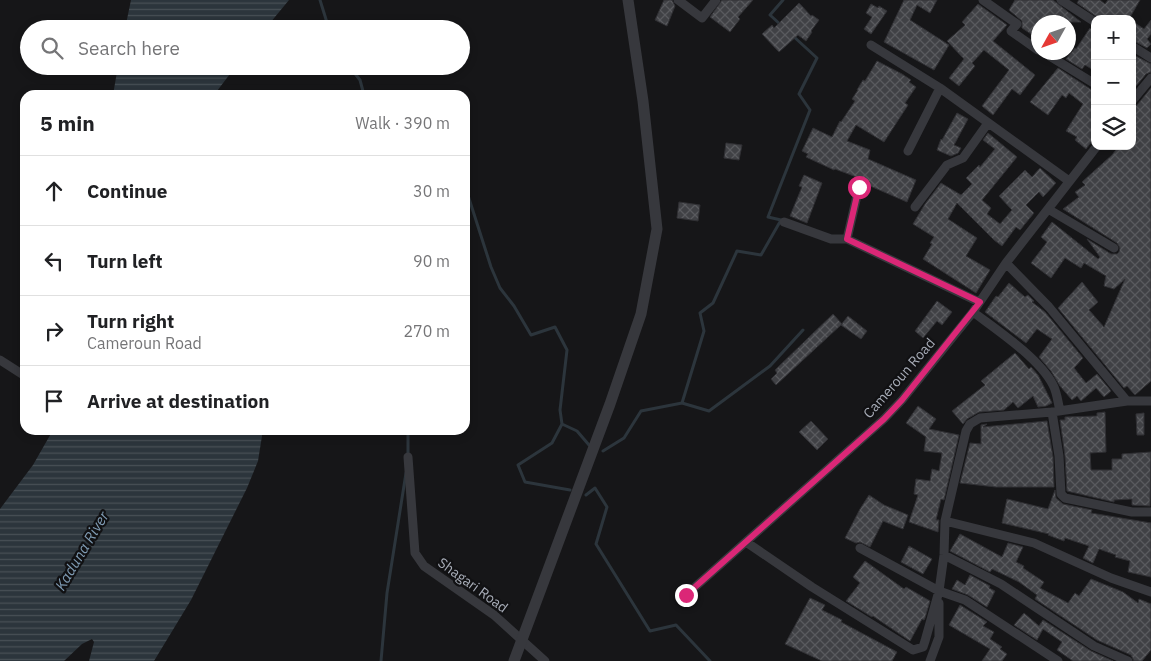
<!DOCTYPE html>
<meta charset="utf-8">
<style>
:root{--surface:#fff;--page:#f2f2f2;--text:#202124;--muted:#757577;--line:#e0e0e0}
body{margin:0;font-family:"IBM Plex Sans",sans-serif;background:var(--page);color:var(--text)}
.controls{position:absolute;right:15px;top:15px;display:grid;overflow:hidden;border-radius:10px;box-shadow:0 2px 8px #0003}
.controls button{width:45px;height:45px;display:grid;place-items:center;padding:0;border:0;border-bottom:1px solid var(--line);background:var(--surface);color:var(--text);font:25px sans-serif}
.compass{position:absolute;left:1031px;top:15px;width:45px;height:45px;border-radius:50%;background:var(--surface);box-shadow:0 2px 8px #0003;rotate:230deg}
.stop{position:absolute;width:15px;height:15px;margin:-11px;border:4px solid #db2777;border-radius:50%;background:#fff}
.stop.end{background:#db2777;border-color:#fff;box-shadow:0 1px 5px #0008}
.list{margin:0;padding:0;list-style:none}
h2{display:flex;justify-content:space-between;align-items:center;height:65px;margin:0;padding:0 20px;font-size:21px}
h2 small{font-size:16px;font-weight:400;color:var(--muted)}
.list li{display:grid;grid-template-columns:32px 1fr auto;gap:15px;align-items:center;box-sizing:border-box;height:70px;padding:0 20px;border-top:1px solid var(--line)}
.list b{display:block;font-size:19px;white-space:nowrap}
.list p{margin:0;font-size:16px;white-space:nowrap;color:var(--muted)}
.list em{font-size:16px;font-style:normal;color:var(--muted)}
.icon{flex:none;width:28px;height:28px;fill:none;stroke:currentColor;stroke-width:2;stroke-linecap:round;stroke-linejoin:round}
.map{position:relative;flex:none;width:1151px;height:661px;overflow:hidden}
.search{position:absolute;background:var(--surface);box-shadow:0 2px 8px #0003;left:20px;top:20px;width:450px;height:55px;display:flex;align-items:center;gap:12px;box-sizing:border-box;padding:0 18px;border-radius:28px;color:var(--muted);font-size:19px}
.panel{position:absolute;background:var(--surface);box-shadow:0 2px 8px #0003;left:20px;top:90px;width:450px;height:345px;border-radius:15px}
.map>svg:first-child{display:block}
.water{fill:url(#water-rules)}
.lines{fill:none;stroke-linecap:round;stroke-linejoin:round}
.stream{stroke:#2c353c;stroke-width:3}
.building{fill:url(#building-cross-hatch);stroke:#303034}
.minor{stroke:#37383d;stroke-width:9}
.tertiary{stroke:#37383d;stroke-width:11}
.route{stroke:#db2777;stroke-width:6}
.labels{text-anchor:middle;stroke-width:4.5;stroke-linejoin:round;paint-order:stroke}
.street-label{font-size:14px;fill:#a8adb8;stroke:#111113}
.water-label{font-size:15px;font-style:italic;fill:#7f9bb3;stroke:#111113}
</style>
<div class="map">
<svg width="1151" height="661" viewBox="0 0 1151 661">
<defs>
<pattern id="water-rules" width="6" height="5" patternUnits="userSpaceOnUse" patternTransform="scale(1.25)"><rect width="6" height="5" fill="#2c353c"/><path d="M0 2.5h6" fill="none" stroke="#485056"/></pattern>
<pattern id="building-cross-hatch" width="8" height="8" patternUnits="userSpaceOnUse" patternTransform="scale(1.25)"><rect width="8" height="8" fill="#404145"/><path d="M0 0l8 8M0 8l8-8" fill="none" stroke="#595a5e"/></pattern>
</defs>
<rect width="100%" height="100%" fill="#161618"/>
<!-- water -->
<path class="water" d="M131,0H289L265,29H125Z
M118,66H236L214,95H113Z
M53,430H261L262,436L258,461L247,488L191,600L154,661H89L94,642L92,639L82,644L64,661H0V509L33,465Z"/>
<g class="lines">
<!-- stream -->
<path class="stream" d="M320,0L329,29
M781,25L770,15L783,0
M349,66L360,80L364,95
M465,186L491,267L500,288L514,306L531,335L555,327L567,350L560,410L562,424L552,443L518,465L525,482L570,490
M682,403L704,331L700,313L713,303L737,251L761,255L781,220L768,217L810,110L799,94L817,58L793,36
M562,424L577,431L589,445
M603,451L624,438L641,411L682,403L709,411L770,366L803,330
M408,455V430
M586,495L595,488L607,507L596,544L650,631L676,625L710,661
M381,661L387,593L406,473"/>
</g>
<!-- building -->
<path class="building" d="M664,0H672L675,6L667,26L655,20Z
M722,0H753L738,17L740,19L730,32L710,17Z
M904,0H937L930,13L917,5L910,20L949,45L934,70L884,42Z
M1015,0H1053L1081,22H1037L1031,34L1022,28V21L1009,10Z
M1079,0H1100L1105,4L1108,0H1140L1129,19H1100L1077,3Z
M799,3L811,16L812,15L819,20L811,31L812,32L806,41L798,35L779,52L762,34L772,25L774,28Z
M871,4L878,8L879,6L887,11L871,34L864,29L872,17L866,13Z
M978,4L1007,25L993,41L1035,75L1020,95L1012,89L993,115L982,106L1009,70L984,50L972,63L975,66L959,86L949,78L964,59L947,41L965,25L962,22Z
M1151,20V34L1147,39L1151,44L1147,48L1132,40V21L1144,29Z
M1090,28L1095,32V71L1085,65L1082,69L1066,59L1075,48L1076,49Z
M1132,54L1151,64V72L1146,74L1132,91Z
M877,61L902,74L911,80L909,82L916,87L905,103L908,105L884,142L856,125L847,141L870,150L868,159L916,180L907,202L868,185L870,182L835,169L834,170L806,157L808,154L802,151L813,128L832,137L840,121L841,122L855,101L852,99L858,90H857L863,80L865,81Z
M1058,68L1095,92V137L1086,149L1075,140L1077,137L1066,131L1083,104L1069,93L1066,98L1062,95L1048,115L1030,102Z
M1151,88V381L1135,395L1127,386L1124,388L1058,308L1082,282L1098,302L1089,310L1104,327L1125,279L1114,289L1104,286L1106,276L1084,263L1081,268L1065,258L1051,278L1031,263L1047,242L1041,237L1052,222L1098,259L1100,257L1087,239L1111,254H1117L1119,252L1120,248L1117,243L1063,209L1079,197L1075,192L1085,185L1082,182L1112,155L1119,146H1132V107L1137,105Z
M957,113L968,119L954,145L961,148L958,153L951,156L937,150L941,139L942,140Z
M988,133L1017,157L982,200L991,208L987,214L1000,224L1012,210L999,196L1025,170L1032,177L1040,168L1056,183L1043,197L1039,192L1026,205L1034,213L1020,230L1016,227L1002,246L994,240L957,203L948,219L977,238L966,256L990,270L976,293L923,259L932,244L930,243L934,237L913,224L925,204L941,183L961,195L972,184L966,178L979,165L980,167L995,149L983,140Z
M726,143L742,145L739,160L724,158Z
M804,175L822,183L807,223L790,216L802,187L799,186Z
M679,202L700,205L698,221L677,218Z
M1009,283L1025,297L1028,295L1034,301L1032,302L1045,312L1083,358L1074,368L1086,383L1097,374L1111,391L1104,397L1096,388L1081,401L1077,396L1072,400L1060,386L1051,371L1039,357L1052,339L1037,329L1026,343L985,312L996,296L998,297Z
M937,301L952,312L942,325L937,321L923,338L915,331Z
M833,314L842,324L776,385L771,379L777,373L775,370Z
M848,316L867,331L861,339L841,325Z
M1015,353L1029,369L1031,367L1038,375L1052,403L1046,406L1038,407L1033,396L1018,408L1013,402L1004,410L979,412L967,419L963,424L952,411L985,385L981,381Z
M918,406L936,419L929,429L959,435L944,500L941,499L936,520H939L938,532L909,522L918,495L914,494L916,479L930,481L932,469L939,471L942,453L924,451L926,437L906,423Z
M1105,412L1106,452L1090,453L1091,470H1112V459H1122V454L1151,452L1150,506L1132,505V499L1114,500V502L1067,491L1065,456L1060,420H1065V417L1097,416V413Z
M1144,413V435H1137L1136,414Z
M811,421L828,439L817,450L799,432Z
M1047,421L1053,457L1054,487H996L960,483L970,443L981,444V425L987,424L983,427Z
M1055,490L1056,498L1063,504L1092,510L1091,513L1151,523V577L1128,572L1130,561L1115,557L1116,555L1099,549L1093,563L1083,558L1089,546L1065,538L1064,541L1048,535L1049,534L1002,523L1007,499L1048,509Z
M869,495L884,505L908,515L903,529L883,521L870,547L860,542L856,543L845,538L860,509Z
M960,534L1002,557L1008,543L1023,547L1016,562L1024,566L1023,568L1044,582L1040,588L1068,603L1075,593L1079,596L1091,579L1123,592L1138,603L1139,599L1151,604V650L1142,661H1134L1131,655L1097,640L1035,599L1037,595L1019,582L992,569L990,572L950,551Z
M909,546L932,559L923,574L901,562Z
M865,561L904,589L906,587L930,601L925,618L924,620L922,619L910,641L873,616L872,617L846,601L860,583L853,577Z
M970,575L990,586L989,588L995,591L987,607L968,595L952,589L957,580L965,585Z
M810,598L825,605L822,610L842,620L841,622L897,652L892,661H822L785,644Z
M960,605L987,622L983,626L994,632L990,639L1002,647L1000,649L1007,654L1002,661H982L990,649L949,625Z
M1024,613L1039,626L1043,620L1091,651L1113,661H1073L1057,650L1062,642L1043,629L1037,640L1014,625Z"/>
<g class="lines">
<!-- minor -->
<path class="minor" d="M678,0L702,18L716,0
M983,0L1017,24L1011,31L1038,50
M1061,0L1095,22
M871,45L940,88L1069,181
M1132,46L1151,58
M1043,52L1095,84
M1132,101L1151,78
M908,151L940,88
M915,207L947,165L963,158L988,123
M1048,209L1114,248
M784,222L831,239H847L979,302
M847,239L859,187
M1006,263L1049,307L1127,401
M973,312C997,330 1039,358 1053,385C1057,392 1058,403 1060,411
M0,360L25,376
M1052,412L1059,456L1061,494L1065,498L1132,512H1151
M408,457L415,553L424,566L494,615L545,661
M945,521L1034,543L1111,578L1151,592
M746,542L812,587L913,650L923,647L925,641L939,591L944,555L945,521L966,431L970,424L980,418L1052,412L1127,401H1151
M860,548L939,591L965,600L1058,661
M944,555L1001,584L1094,646L1128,661
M686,595L884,419L902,400L973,312L1006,263L1097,146
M930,661L939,637V603"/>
<!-- tertiary -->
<path class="tertiary" d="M514,661L610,404L641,314L657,229L643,101L628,0"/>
</g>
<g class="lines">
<!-- route -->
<path class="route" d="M686,595L884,419L902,400L980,302L847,239L859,187"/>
</g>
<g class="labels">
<!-- street labels -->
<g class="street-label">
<text transform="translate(899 378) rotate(-49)" y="5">Cameroun Road</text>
<text transform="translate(473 585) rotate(36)" y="5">Shagari Road</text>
</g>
<!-- water labels -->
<g class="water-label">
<text transform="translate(82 551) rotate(-59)" y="5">Kaduna River</text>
</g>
</g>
</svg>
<div class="controls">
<button>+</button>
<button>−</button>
<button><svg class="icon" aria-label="layers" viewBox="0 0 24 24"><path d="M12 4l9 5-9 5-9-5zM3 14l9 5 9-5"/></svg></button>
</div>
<svg class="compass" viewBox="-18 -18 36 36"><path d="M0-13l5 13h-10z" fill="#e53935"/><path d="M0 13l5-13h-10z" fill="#757577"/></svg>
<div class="stop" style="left:859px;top:187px"></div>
<div class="stop end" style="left:686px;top:595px"></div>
<div class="search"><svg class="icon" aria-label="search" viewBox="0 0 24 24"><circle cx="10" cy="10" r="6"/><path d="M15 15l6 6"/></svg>Search here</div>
<section class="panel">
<h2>5 min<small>Walk · 390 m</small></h2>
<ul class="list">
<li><svg class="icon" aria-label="ahead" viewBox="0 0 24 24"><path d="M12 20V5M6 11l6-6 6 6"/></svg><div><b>Continue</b></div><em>30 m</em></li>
<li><svg class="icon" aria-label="left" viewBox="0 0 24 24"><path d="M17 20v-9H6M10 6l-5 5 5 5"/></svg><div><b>Turn left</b></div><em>90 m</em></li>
<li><svg class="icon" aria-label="right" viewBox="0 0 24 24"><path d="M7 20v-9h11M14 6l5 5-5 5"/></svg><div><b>Turn right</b><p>Cameroun Road</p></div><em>270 m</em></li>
<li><svg class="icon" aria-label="arrive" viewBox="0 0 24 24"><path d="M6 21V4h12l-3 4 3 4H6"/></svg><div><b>Arrive at destination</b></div></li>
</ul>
</section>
</div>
